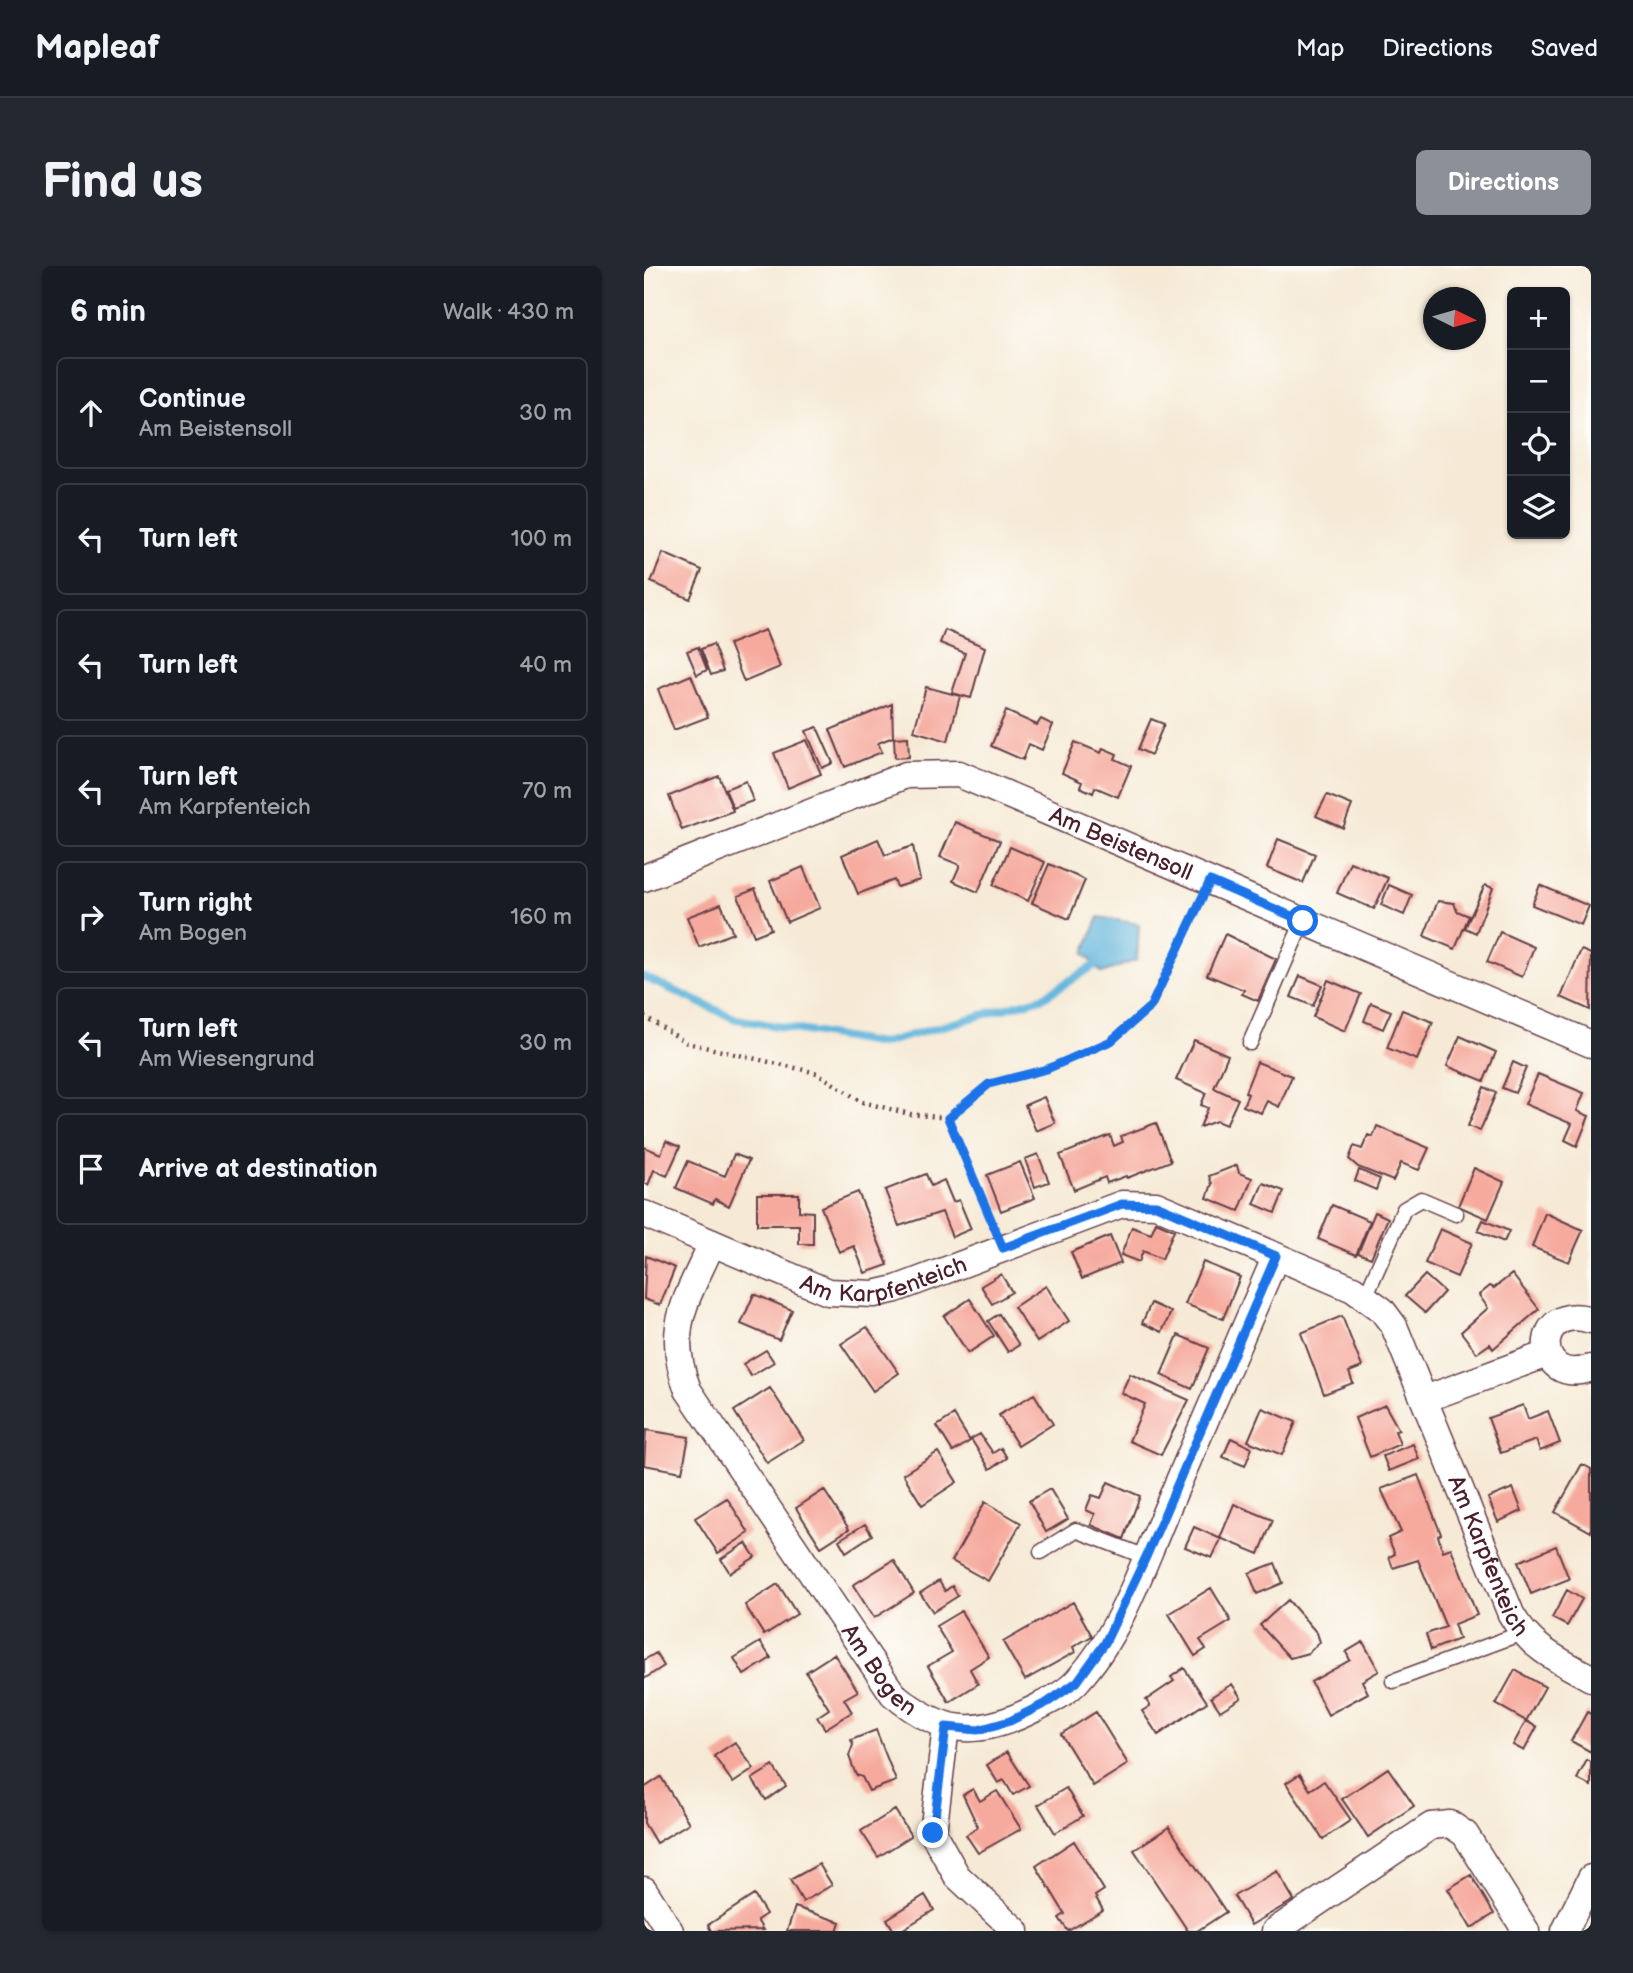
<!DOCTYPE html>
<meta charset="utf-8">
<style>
:root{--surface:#171b24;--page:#242831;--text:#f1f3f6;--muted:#9ea1a6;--line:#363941;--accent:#8c9099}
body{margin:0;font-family:"Balsamiq Sans",sans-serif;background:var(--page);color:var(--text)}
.controls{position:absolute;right:21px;top:21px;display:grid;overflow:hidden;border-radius:10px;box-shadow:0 2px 5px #0004}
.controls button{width:63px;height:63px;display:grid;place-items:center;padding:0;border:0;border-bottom:2px solid var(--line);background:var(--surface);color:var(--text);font:35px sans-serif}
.compass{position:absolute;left:779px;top:21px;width:63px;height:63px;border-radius:50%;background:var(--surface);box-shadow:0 2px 5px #0004;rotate:95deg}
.stop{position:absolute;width:21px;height:21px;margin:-16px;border:5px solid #1a73e8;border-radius:50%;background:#fff}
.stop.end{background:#1a73e8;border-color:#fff;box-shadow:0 2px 7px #0008}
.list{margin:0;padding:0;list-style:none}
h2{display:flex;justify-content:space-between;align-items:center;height:91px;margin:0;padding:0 28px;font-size:30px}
h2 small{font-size:23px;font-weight:400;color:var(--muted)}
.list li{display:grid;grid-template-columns:46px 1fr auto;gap:21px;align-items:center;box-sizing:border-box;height:112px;margin:0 14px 14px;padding:0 14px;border:2px solid var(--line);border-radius:10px}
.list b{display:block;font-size:26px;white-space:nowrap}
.list p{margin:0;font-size:23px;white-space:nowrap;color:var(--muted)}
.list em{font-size:23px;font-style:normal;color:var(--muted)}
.icon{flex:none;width:38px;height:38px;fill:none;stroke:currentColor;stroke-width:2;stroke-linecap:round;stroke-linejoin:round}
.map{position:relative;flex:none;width:947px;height:1665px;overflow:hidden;border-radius:10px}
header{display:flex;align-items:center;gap:42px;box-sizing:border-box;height:98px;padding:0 35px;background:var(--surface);border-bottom:2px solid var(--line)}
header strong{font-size:33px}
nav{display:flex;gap:38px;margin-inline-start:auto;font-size:24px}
.intro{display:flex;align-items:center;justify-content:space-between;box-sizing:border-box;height:168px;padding:0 42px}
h1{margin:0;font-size:49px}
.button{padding:18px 32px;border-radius:10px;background:var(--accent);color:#fff;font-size:24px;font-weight:700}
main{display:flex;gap:42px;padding:0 42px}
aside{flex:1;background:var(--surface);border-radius:10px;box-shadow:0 2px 5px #0004}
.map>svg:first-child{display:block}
.water{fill:#5eb4db;stroke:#546a83;stroke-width:2}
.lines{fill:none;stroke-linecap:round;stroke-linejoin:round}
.stream{stroke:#5eb4db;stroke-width:8}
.building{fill:#f6aa9e}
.lane-casing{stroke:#643d45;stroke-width:17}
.street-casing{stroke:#643d45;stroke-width:29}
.path{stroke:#643d45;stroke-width:4.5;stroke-dasharray:2 5;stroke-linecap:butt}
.lane{stroke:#fff;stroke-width:14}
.street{stroke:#fff;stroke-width:26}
.route{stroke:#1a73e8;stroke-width:9}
.labels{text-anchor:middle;stroke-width:7;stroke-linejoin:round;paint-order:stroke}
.street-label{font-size:23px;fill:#4a1f2b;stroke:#fdfcf7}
</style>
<header>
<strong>Mapleaf</strong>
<nav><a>Map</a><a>Directions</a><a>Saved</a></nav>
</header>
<div class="intro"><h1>Find us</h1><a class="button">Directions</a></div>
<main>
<aside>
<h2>6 min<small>Walk · 430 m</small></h2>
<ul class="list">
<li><svg class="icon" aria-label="ahead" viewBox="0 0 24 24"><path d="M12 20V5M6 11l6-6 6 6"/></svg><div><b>Continue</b><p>Am Beistensoll</p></div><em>30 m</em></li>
<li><svg class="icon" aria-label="left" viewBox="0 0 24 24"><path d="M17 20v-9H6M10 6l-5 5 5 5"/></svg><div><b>Turn left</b></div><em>100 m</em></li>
<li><svg class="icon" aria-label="left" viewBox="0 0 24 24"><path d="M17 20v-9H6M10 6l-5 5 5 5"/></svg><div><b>Turn left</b></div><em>40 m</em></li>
<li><svg class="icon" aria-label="left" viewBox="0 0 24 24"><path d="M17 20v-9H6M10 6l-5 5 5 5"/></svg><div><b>Turn left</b><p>Am Karpfenteich</p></div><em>70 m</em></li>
<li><svg class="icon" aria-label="right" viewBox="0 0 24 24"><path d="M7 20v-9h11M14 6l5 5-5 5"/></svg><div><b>Turn right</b><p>Am Bogen</p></div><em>160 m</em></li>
<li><svg class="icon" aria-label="left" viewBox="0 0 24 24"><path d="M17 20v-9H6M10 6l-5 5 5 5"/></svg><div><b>Turn left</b><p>Am Wiesengrund</p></div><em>30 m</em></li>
<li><svg class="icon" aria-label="arrive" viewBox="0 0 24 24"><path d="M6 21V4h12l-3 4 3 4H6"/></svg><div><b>Arrive at destination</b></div></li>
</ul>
</aside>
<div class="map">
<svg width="947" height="1665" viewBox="0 0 947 1665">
<rect width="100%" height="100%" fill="#fdfcf7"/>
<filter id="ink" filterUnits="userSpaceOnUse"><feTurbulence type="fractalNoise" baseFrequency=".0143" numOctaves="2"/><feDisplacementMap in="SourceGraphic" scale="14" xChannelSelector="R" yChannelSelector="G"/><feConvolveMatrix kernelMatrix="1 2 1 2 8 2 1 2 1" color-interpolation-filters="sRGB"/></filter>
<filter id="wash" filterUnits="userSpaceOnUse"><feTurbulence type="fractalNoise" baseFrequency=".00686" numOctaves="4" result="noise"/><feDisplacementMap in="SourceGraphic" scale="28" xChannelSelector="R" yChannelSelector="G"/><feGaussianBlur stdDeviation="1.57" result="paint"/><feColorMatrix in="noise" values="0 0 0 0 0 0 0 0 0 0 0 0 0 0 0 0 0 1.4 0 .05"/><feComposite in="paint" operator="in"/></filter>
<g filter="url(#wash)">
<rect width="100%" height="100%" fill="#f6ead6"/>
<!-- water -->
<path class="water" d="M455,651L495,658L493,694L458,707L440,687Z"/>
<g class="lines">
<!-- stream -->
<path class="stream" d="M0,711L92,753L236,778L398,732L451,699"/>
</g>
<g id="blocks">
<!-- building -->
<path class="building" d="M19,287L58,304L46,333L7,316Z
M121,364L136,401L100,416L85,378Z
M301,364L341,381L327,432L308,427L321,387L296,377Z
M69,378L79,405L67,409L57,383Z
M54,381L63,404L53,409L43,385Z
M47,409L64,451L30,464L14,423Z
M282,421L316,430L304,475L270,465Z
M248,438L249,471L234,477L238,486L201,501L186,464Z
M362,445L393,459L397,453L409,459L398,484L385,478L379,494L347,480Z
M507,453L520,458L507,489L494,483Z
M173,461L189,497L178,502L162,465Z
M264,471L265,491L251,492L250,472Z
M163,474L177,508L144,522L130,487Z
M431,476L457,487L459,482L473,488L471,493L487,500L474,531L451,521L449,527L436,521L438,516L418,507Z
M75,510L89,545L38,564L25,530Z
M102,515L109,535L89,542L81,523Z
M683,529L708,539L699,562L672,550Z
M311,556L356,575L334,626L309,615L316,599L296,591Z
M234,573L241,589L269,580L276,614L253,621L250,614L214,628L198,589Z
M634,573L671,588L659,617L623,602Z
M366,581L401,596L384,635L349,619Z
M706,596L744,612L730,643L693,627Z
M405,598L441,614L425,653L388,637Z
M159,601L176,642L143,656L126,615Z
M745,619L768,629L760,649L737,639Z
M841,619L849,622L832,667L821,662Z
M896,619L945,640L937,659L888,639Z
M111,623L127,663L110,670L94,630Z
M794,635L810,637L813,645L825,650L811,683L780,670Z
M77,638L89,667L55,681L43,651Z
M856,666L890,681L878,711L843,696Z
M581,668L632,693L614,735L598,728L600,724L563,709Z
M937,684L947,688L946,744L917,731Z
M656,710L678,719L669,740L647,731Z
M684,714L717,728L701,765L669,751Z
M727,737L747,745L739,763L720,755Z
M758,744L789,756L773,794L743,782Z
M816,770L852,786L840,815L803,800Z
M550,774L584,789L570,822L594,833L582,859L572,855L556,861L564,842L557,839L562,827L532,814Z
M613,796L648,810L635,841L623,835L617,847L599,840L604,828L601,826Z
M869,796L882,802L871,827L858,822Z
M894,808L940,827L933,845L945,850L933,880L921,874L928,858L881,838Z
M840,821L852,827L836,865L824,860Z
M400,831L411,857L392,865L381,839Z
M512,857L527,895L483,912L482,910L463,917L461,911L430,924L416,889L466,869L470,880L479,876L477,870Z
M733,860L785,882L775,904L757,897L749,915L714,901L705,893L710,880L718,883L724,869L729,871Z
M22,875L36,881L23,910L10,904L4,919L0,917V881L17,888Z
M90,888L105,894L85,940L71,933L69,938L32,922L44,895L81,910Z
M394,888L405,916L391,921L381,893Z
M376,896L391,932L357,945L343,909Z
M593,899L595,907L608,912L595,945L563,932L568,918L565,910Z
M830,902L860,916L844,953L814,940Z
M715,904L736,913L732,924L711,915Z
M282,908L287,920L300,914L309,936L315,934L327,963L308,971L298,946L255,960L241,924Z
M619,917L640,925L631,947L610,938Z
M214,926L244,999L221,1007L210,980L195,986L177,941Z
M113,928H155V945L169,946V978H155V959H113Z
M688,939L726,955L712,989L674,973Z
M731,946L744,952L727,992L714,987Z
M901,947L939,964L925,996L888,981Z
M839,954L865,965L860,976L834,965Z
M512,956L530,964L518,993L499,985L495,996L477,989L488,961L507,968Z
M796,963L828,977L813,1011L781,997Z
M466,970L477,997L438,1013L427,986Z
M2,990L31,1002L16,1039L0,1033Z
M559,996L596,1011L579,1053L541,1038Z
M357,1008L368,1026L348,1038L337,1020Z
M868,1008L895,1043L849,1083L846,1078L833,1087L817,1066L844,1042L835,1029L846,1020L850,1022Z
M781,1009L800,1026L781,1047L761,1030Z
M402,1020L425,1055L393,1076L370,1041Z
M110,1028L148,1044L135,1074L97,1058Z
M326,1033L350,1070L324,1087L300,1050Z
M507,1037L527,1046L518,1066L498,1057Z
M355,1048L375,1079L364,1086L344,1055Z
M698,1050L718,1101L705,1106L709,1117L680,1128L657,1067Z
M223,1061L255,1107L229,1125L197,1078Z
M534,1069L565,1082L548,1123L517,1109Z
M122,1084L130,1096L107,1110L99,1098Z
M486,1108L545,1134L517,1189L485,1175L501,1138L477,1127Z
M126,1122L160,1174L123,1197L90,1145Z
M390,1128L409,1158L374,1180L355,1149Z
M741,1139L755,1164L751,1165L756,1178L726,1191L711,1152Z
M879,1139L884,1153L904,1145L916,1177L896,1185L892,1174L857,1187L844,1152Z
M618,1142L652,1156L638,1189L604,1175Z
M310,1149L326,1175L309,1186L293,1160Z
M2,1164L45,1171L38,1206L0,1199Z
M336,1168L349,1187L357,1182L363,1192L346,1203L327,1173Z
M587,1172L608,1182L601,1200L579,1191Z
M769,1178L775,1193L745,1205L739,1190Z
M294,1186L313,1216L278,1239L259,1208Z
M938,1198L947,1203V1266L911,1246Z
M774,1209L797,1268L794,1270L799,1285L807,1282L833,1349L810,1358L815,1373L787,1384L782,1368L802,1361L774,1294L749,1302L745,1291L751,1288L744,1272L757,1266L737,1223Z
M464,1216L496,1230L480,1273L447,1259L451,1248L442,1244L448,1229L457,1232Z
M869,1222L878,1245L854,1256L844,1232Z
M406,1223L424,1253L402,1266L385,1235Z
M180,1224L205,1263L177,1281L152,1242Z
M83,1232L105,1267L74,1287L51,1252Z
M341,1236L377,1257L344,1315L308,1295Z
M590,1238L629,1254L615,1288L576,1272Z
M221,1258L228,1269L202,1286L195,1274Z
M550,1261L577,1273L568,1292L541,1281Z
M102,1277L111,1291L86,1307L77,1293Z
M912,1280L925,1313L887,1328L874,1296Z
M250,1294L270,1327L230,1352L209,1319Z
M631,1297L639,1317L613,1328L605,1307Z
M295,1315L301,1325L308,1320L314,1330L289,1346L276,1327Z
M134,1318L153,1348L120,1369L101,1339Z
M567,1322L587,1355L556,1374L562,1383L551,1390L525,1348Z
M923,1324L938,1333L923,1360L908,1352Z
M644,1334L673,1367L676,1376L664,1387L646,1392L616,1359Z
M429,1336L448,1370L429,1381L431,1386L381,1414L359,1376Z
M317,1345L345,1391L326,1403L334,1418L305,1436L284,1400L308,1386L292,1360Z
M116,1376L127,1392L100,1409L90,1392Z
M719,1376L735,1405L718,1415L724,1427L684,1449L667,1416L706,1394L702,1386Z
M12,1387L20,1400L0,1413V1394Z
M190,1388L214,1425L200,1433L208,1446L181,1463L173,1451L185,1443L162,1406Z
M540,1402L563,1436L514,1469L498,1445L506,1440L502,1434L530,1415L527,1411Z
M871,1404L901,1421L882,1455L893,1461L880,1485L869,1479L882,1455L852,1438Z
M588,1418L597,1432L576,1445L567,1431Z
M452,1446L484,1498L449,1520L417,1468Z
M943,1446L947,1448V1486L927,1475Z
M232,1464L252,1515L225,1525L218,1511L212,1509L205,1490L209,1479L207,1474Z
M91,1476L110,1503L89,1517L70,1490Z
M363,1486L385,1520L369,1529L360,1514L354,1517L343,1499Z
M943,1494L947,1496V1520L933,1513Z
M129,1500L142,1520L122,1534L108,1513Z
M744,1502L770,1540L724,1571L698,1533Z
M656,1508L666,1524L680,1515L707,1554L679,1573L642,1517Z
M17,1511L45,1557L12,1577L0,1557V1522Z
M422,1522L439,1550L411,1567L394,1539Z
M329,1523L336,1535L353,1525L377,1563L334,1587L322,1569L334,1561L319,1529Z
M251,1544L267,1570L234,1591L217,1565Z
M525,1561L582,1646L553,1665H544L490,1584Z
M430,1575L460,1624L451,1630L459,1644L424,1665L415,1652L421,1648L392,1600Z
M175,1598L188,1619L159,1636L146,1614Z
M633,1605L650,1634L607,1659L590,1630Z
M827,1609L850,1648L827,1662L804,1623Z
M110,1629L122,1648L113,1654L119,1664L67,1665L64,1659Z
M281,1629L290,1644L256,1665H250L243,1653Z
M151,1641L196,1656L193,1665H143Z"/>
</g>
</g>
<g filter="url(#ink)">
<use href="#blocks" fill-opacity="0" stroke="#643d45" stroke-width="2"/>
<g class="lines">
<!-- lane casing -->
<g class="lane-casing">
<path id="lane" d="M606,777L659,655
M721,1031L760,943L777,933L812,948
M397,1286L432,1264L502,1291
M749,1415L878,1367"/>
</g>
<!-- street casing -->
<g class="street-casing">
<g id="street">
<path id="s1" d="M0,612L262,509L315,508L947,778"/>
<path id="s2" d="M0,948L184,1026L230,1028L252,1023L478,938L512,939L709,1023L738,1044L750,1060L867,1348C886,1382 914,1394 947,1412"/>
<path id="s3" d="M68,977C43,1034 20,1061 44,1124L249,1428C298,1469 333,1472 390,1443C404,1436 423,1427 434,1414C476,1368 498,1301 522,1245C559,1160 595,1075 632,990"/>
<path d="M947,1054C887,1035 889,1123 947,1102"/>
<path d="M781,1133L903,1088"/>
<path d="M302,1461L289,1567L313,1610L372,1665"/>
<path d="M0,1624L26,1665"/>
<path d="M631,1665L787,1560L806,1558L821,1568L882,1665"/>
<path d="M921,1665L947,1612"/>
</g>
</g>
<!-- path -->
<path class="path" d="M0,750L43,777L173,807L218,836L266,848L304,852L349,959
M304,852L345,818L403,803L467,775L507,740L557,638"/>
<!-- lane -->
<use href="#lane" class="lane"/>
<!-- street -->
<use href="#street" class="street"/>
</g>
</g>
<g class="lines" filter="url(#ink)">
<!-- route -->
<path class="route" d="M289,1567L302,1461L334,1464L366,1455L404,1436L433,1416L461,1377L502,1291L632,990L512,939L478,938L359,982L304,852L345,818L403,803L467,775L507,740L566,615L659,655"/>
</g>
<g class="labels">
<!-- street labels -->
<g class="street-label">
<text dy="8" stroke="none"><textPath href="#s1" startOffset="511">Am Beistensoll</textPath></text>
<text dy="8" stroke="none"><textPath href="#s2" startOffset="257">Am Karpfenteich</textPath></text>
<text dy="8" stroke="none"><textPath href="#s2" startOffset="1062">Am Karpfenteich</textPath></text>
<text dy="8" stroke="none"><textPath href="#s3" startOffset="494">Am Bogen</textPath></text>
</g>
</g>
</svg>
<div class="controls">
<button>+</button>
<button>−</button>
<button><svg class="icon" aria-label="locate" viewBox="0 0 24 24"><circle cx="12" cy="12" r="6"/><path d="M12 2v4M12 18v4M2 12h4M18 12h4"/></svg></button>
<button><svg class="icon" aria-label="layers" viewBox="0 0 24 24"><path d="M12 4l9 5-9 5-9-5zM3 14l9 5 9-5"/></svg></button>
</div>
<svg class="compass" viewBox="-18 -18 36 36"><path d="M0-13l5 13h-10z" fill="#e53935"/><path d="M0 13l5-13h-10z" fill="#9ea1a6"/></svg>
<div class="stop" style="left:659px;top:655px"></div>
<div class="stop end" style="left:289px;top:1567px"></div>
</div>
</main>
